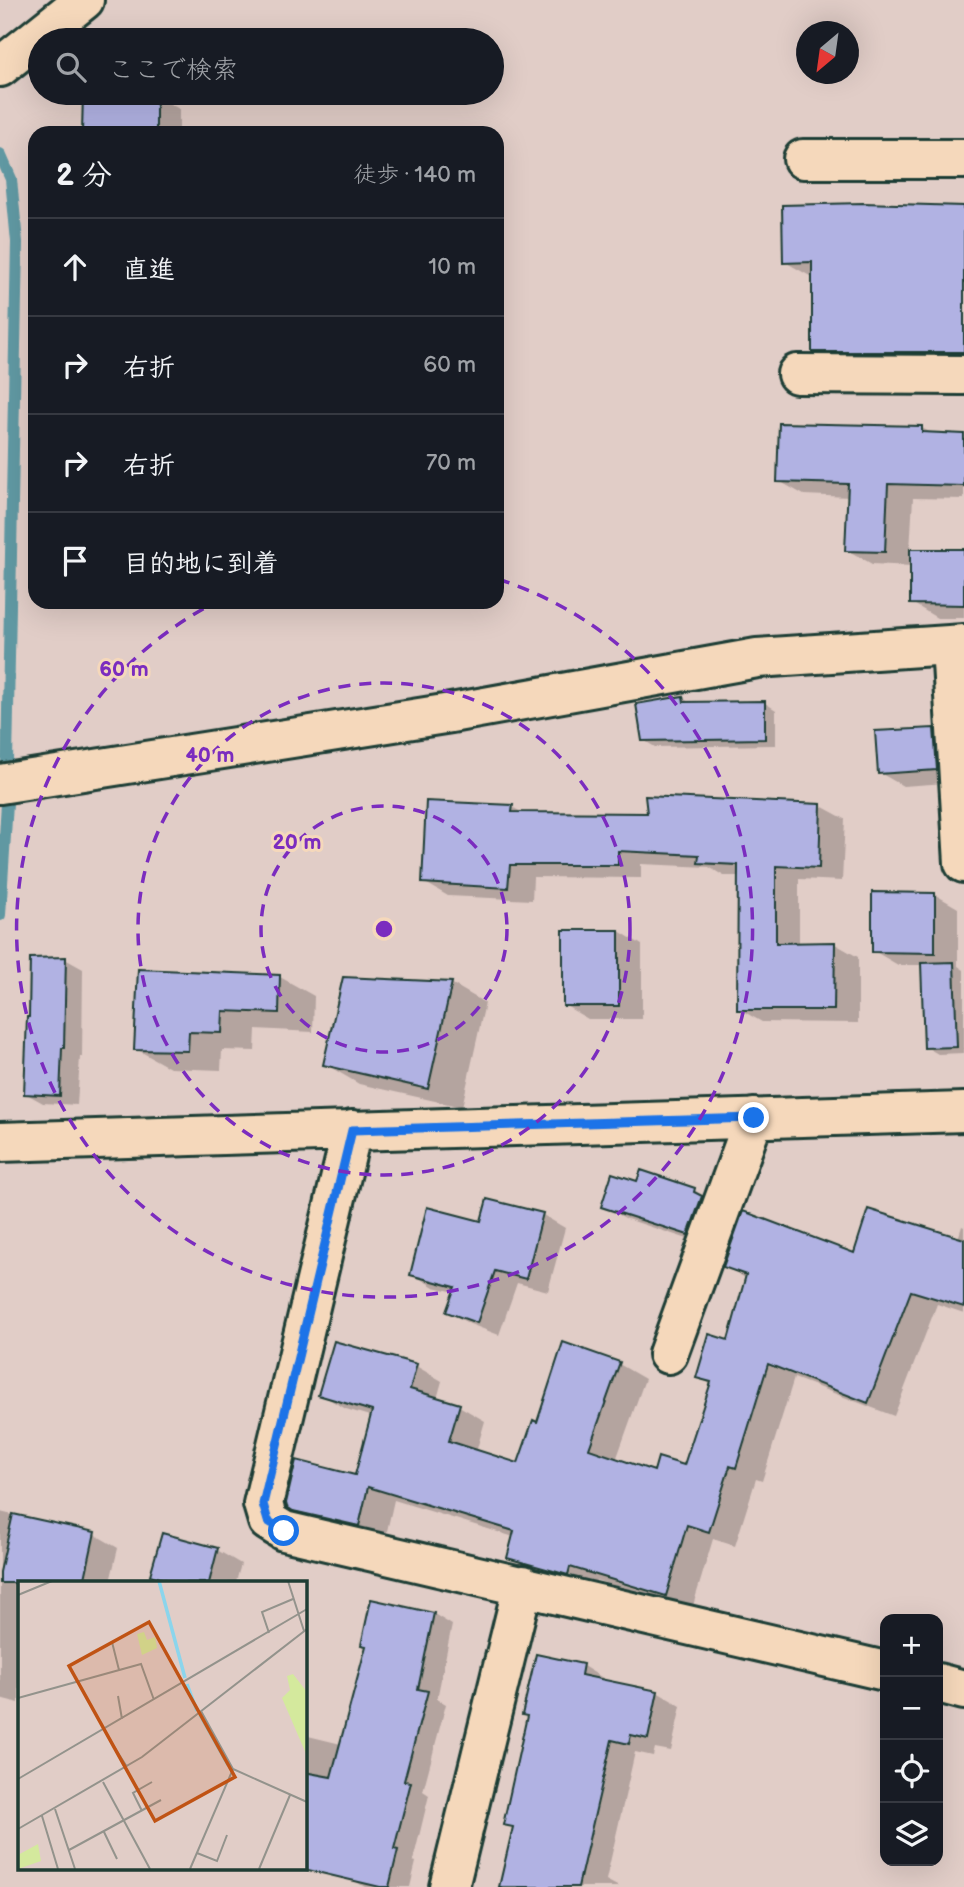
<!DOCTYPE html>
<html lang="ja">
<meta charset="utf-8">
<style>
:root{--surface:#171b24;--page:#20242c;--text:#f1f3f6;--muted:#9ea1a6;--line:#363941}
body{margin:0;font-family:"Balsamiq Sans","Klee One",sans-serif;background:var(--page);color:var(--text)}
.controls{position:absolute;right:21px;bottom:21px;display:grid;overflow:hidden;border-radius:14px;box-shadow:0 7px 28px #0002}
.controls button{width:63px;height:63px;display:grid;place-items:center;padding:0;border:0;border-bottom:2px solid var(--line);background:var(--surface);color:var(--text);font:35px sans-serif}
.compass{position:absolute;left:796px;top:21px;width:63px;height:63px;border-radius:50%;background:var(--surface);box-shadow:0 7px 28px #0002;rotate:209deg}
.stop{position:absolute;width:21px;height:21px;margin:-16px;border:5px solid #1a73e8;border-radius:50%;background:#fff}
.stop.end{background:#1a73e8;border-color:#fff;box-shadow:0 2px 7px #0008}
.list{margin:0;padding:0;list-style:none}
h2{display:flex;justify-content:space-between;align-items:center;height:91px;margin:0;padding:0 28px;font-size:30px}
h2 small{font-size:23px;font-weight:400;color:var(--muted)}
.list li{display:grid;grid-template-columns:46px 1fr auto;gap:21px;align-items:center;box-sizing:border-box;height:98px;padding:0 28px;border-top:2px solid var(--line)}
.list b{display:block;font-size:26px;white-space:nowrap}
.list em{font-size:23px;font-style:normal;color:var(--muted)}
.icon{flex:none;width:38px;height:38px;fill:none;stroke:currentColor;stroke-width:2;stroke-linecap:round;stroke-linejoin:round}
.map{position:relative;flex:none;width:964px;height:1887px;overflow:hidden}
.search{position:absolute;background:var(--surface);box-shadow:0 7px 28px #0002;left:28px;top:28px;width:476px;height:77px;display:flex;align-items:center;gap:18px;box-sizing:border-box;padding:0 24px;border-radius:38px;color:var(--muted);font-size:26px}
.panel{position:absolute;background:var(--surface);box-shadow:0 7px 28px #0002;left:28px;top:126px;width:476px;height:483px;border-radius:21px}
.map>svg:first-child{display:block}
.shadow{fill:#0003}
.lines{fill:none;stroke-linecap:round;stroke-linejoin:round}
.stream{stroke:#6098a2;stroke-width:12}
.building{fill:#b1b2e3;stroke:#1f3d34;stroke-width:2}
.minor-casing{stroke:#1f3d34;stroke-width:44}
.minor{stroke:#f5d8bb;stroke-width:38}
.route{stroke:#1a73e8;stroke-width:9}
.ring{fill:none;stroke:#7b2cbf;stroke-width:3.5;stroke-dasharray:12 9}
.inset-river{fill:none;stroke:#8bd5ec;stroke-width:3.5}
.inset-road{fill:none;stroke:#93938c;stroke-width:2}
.view{fill:#c05314;fill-opacity:0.15;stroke:#c05314;stroke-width:3.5}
.inset-edge{fill:none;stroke:#1f3d34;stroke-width:3.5}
.centre{fill:#7b2cbf;stroke:#f5d8bb;stroke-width:3.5}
.ring-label{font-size:21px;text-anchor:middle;font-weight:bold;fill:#7b2cbf;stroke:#f5d8bb;stroke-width:6;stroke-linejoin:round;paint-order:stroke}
</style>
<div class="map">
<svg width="964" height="1887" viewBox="0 0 964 1887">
<rect width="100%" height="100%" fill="#e1cdc7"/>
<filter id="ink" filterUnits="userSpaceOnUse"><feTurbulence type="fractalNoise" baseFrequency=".0143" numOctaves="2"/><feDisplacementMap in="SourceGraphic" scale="14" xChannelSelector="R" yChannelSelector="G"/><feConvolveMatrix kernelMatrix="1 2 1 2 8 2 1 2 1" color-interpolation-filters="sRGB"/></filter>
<g filter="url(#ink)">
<!-- shadow -->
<path class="shadow" d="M155,95L179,109V133H87Z
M964,208V366H839L813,351V276H810L785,262Z
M922,428L933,434L964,436V499L913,498L910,551H964V618H937L912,603V566L872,564L847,550L850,497L804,495L779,481Z
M683,698L692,704L765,703L776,710V745L655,747L643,740Z
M933,729L957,743L960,782L903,786L880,773Z
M821,806L845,819L842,881L799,879V944H835L858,957V1023L762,1022L739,1009L740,876H724L709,867L641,864V878L533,877L532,900L448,896L424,882L512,807L525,814L649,815Z
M934,894L958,908V966L964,970V1053L938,1054L926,1047L923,965H898L874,951Z
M619,931L642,945V1019H588L564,1005Z
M65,959L83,969L82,1057H80L77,1105L43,1103L25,1093Z
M280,977L314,996L313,1032L256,1029L255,1051L222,1050L221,1070L170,1068L136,1049Z
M451,983L485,1003L462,1107L359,1084L325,1064Z
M638,1183L694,1190L718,1204L712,1247L627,1219L603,1206Z
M489,1201L543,1215L565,1228L548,1291L517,1283L499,1335L470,1324L448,1312L455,1292L434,1287L412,1274L483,1223Z
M962,1226L964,1227V1313L937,1304L894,1416L794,1378L762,1481L756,1479L735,1546L713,1539L692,1609L596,1580L594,1588L535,1572L509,1557L514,1537L394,1500L385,1540L320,1525L288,1506L356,1477L373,1417L346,1409L320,1394L416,1366L442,1381L437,1399L459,1406L485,1421L476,1452L520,1465L538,1424L619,1364L645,1379L616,1460L655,1473L685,1467L712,1385L698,1377L729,1342L747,1279L725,1266L855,1255L958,1239Z
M0,1512L94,1534L118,1548L110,1582H19V1703L0,1698Z
M217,1550L241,1564L236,1582H166L152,1575Z
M434,1614L452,1625L437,1699L446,1704L423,1791L429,1795L413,1861L416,1862L410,1887H365L349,1878L304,1865V1735L341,1744Z
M583,1666L606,1680V1682L657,1692L681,1706L671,1751L655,1748L653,1756L635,1752L606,1880L619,1887H501L515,1829L505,1824L529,1717L524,1714Z"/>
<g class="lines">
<!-- stream -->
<path class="stream" d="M0,154L11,179L17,242L7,762
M0,915L7,803"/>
</g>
<!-- building -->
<path class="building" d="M83,94H156V133H82Z
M863,203L964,206V352H812V262L783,263L782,205Z
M779,423L922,426V432L964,434V486L888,484L885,552L845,551L848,484L777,482Z
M910,549H964V605L910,604Z
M683,696L684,702L765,701V739L642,741L636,704Z
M934,728L937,770L878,774L875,731Z
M645,796L821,804L819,868L776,866V943L835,942L834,1010H737L738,865L698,863L699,855L618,851V865H510L508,888L422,883L426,801L513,805L512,812L647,813Z
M872,892L935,893V953L872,952Z
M563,930H619V1006H563Z
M66,957L64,1048H62L60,1096L24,1094L27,1017H29L30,958Z
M954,962L957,1047L924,1048L921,963Z
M138,969L280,975L279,1013L223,1011L222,1033L189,1032L188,1051L134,1050Z
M343,977L452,982L428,1089L323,1065Z
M641,1170L695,1188L694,1192L702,1196L688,1235L601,1207L612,1173L637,1181Z
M487,1199L543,1213L526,1279L495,1271L477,1323L446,1312L455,1287L410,1275L427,1207L481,1221Z
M868,1209L964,1239V1307L911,1291L868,1403L768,1364L736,1468L730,1466L709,1532L687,1525L666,1596L570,1567L568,1575L507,1558L514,1531L368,1487L359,1526L293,1511L287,1507L286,1503L296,1460L355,1475L372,1411L318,1395L334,1341L417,1364L410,1389L460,1404L449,1441L518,1463L533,1420L537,1422L563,1342L620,1362L589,1449L654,1471L658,1457L684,1465L711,1382L696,1378L709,1334L728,1340L746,1275L723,1267L743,1211L854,1253Z
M13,1514L95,1532L84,1583H0V1572Z
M162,1533L218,1548L209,1583H176L150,1575Z
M371,1599L434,1613L418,1689L428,1691L404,1781L411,1782L394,1849L398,1850L389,1887H380L304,1869V1772L331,1777L366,1646L361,1645Z
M536,1654L583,1664L581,1675L658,1691L648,1739L631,1735L629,1744L612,1740L578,1887H499L513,1827L503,1825L527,1716L522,1715Z"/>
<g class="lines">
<!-- minor casing -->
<g class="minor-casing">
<path id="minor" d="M0,67L84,0
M803,159H964
M797,374L964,375
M951,645L964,863
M0,784L451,713L757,658L964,644
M352,1130L263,1504L268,1521L284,1531L885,1671
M0,1142L964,1112
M668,1354L754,1118
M938,1683L964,1690
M449,1887L523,1585"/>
</g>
<!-- minor -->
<use href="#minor" class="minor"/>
</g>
</g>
<g class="lines" filter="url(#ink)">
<!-- route -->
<path class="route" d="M284,1531L268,1521L263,1504L352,1130L754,1118"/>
</g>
<!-- distance rings -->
<g class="ring">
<circle cx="384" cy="929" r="123"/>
<circle cx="384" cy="929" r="246"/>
<path d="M498 579A368 368 0 1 1 214 603"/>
</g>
<!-- overview -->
<g transform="translate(18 1581)">
<rect width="289" height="289" fill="#e1cdc7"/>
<path d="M126,51L129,59L137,56L139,67L124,74L119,53ZM275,93L289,111V175L264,117L272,109L269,95ZM20,263L23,280L0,288V274Z" fill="#d4e99d"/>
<path class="inset-river" d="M141,0L167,97M169,103L179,130M182,134L210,184"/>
<path class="inset-road" d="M270,0L286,50M0,14L34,0M251,52L244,31L275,18M94,61L101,89M100,115L104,138M0,117L123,83L136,119M183,130L215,188L289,221M95,164L109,186M0,198L289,28M85,201L132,288M37,228L57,288M124,230L115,212L134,201M24,235L40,288M0,248L124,176L289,48M86,251L99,278M51,269L143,219M179,272L199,280L209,254M172,288L215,188M241,288L272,214"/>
<path class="view" d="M131,41L217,196L137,240L51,85Z"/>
<rect width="289" height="289" class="inset-edge"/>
</g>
<circle cx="384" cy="929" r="10" class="centre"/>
<g class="ring-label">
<text x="124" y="676">60 m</text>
<text x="210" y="762">40 m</text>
<text x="297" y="849">20 m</text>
</g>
</svg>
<div class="controls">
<button>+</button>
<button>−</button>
<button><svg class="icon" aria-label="locate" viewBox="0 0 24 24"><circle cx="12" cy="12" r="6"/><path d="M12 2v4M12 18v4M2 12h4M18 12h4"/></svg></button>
<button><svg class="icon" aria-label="layers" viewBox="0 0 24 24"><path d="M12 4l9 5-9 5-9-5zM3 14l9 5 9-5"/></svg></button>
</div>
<svg class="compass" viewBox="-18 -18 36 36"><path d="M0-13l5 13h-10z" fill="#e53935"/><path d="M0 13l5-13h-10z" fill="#9ea1a6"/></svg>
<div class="stop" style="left:284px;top:1531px"></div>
<div class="stop end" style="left:754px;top:1118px"></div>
<div class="search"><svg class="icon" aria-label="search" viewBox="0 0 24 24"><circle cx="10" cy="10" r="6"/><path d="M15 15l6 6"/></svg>ここで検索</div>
<section class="panel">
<h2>2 分<small>徒歩 · 140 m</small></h2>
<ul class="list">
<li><svg class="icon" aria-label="ahead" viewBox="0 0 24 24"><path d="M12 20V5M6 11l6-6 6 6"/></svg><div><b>直進</b></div><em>10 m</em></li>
<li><svg class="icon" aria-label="right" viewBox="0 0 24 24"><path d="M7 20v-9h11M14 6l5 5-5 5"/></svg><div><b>右折</b></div><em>60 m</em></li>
<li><svg class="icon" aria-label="right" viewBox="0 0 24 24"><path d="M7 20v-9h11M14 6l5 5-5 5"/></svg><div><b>右折</b></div><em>70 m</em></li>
<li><svg class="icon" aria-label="arrive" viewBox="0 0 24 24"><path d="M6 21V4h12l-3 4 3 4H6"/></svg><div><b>目的地に到着</b></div></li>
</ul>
</section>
</div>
